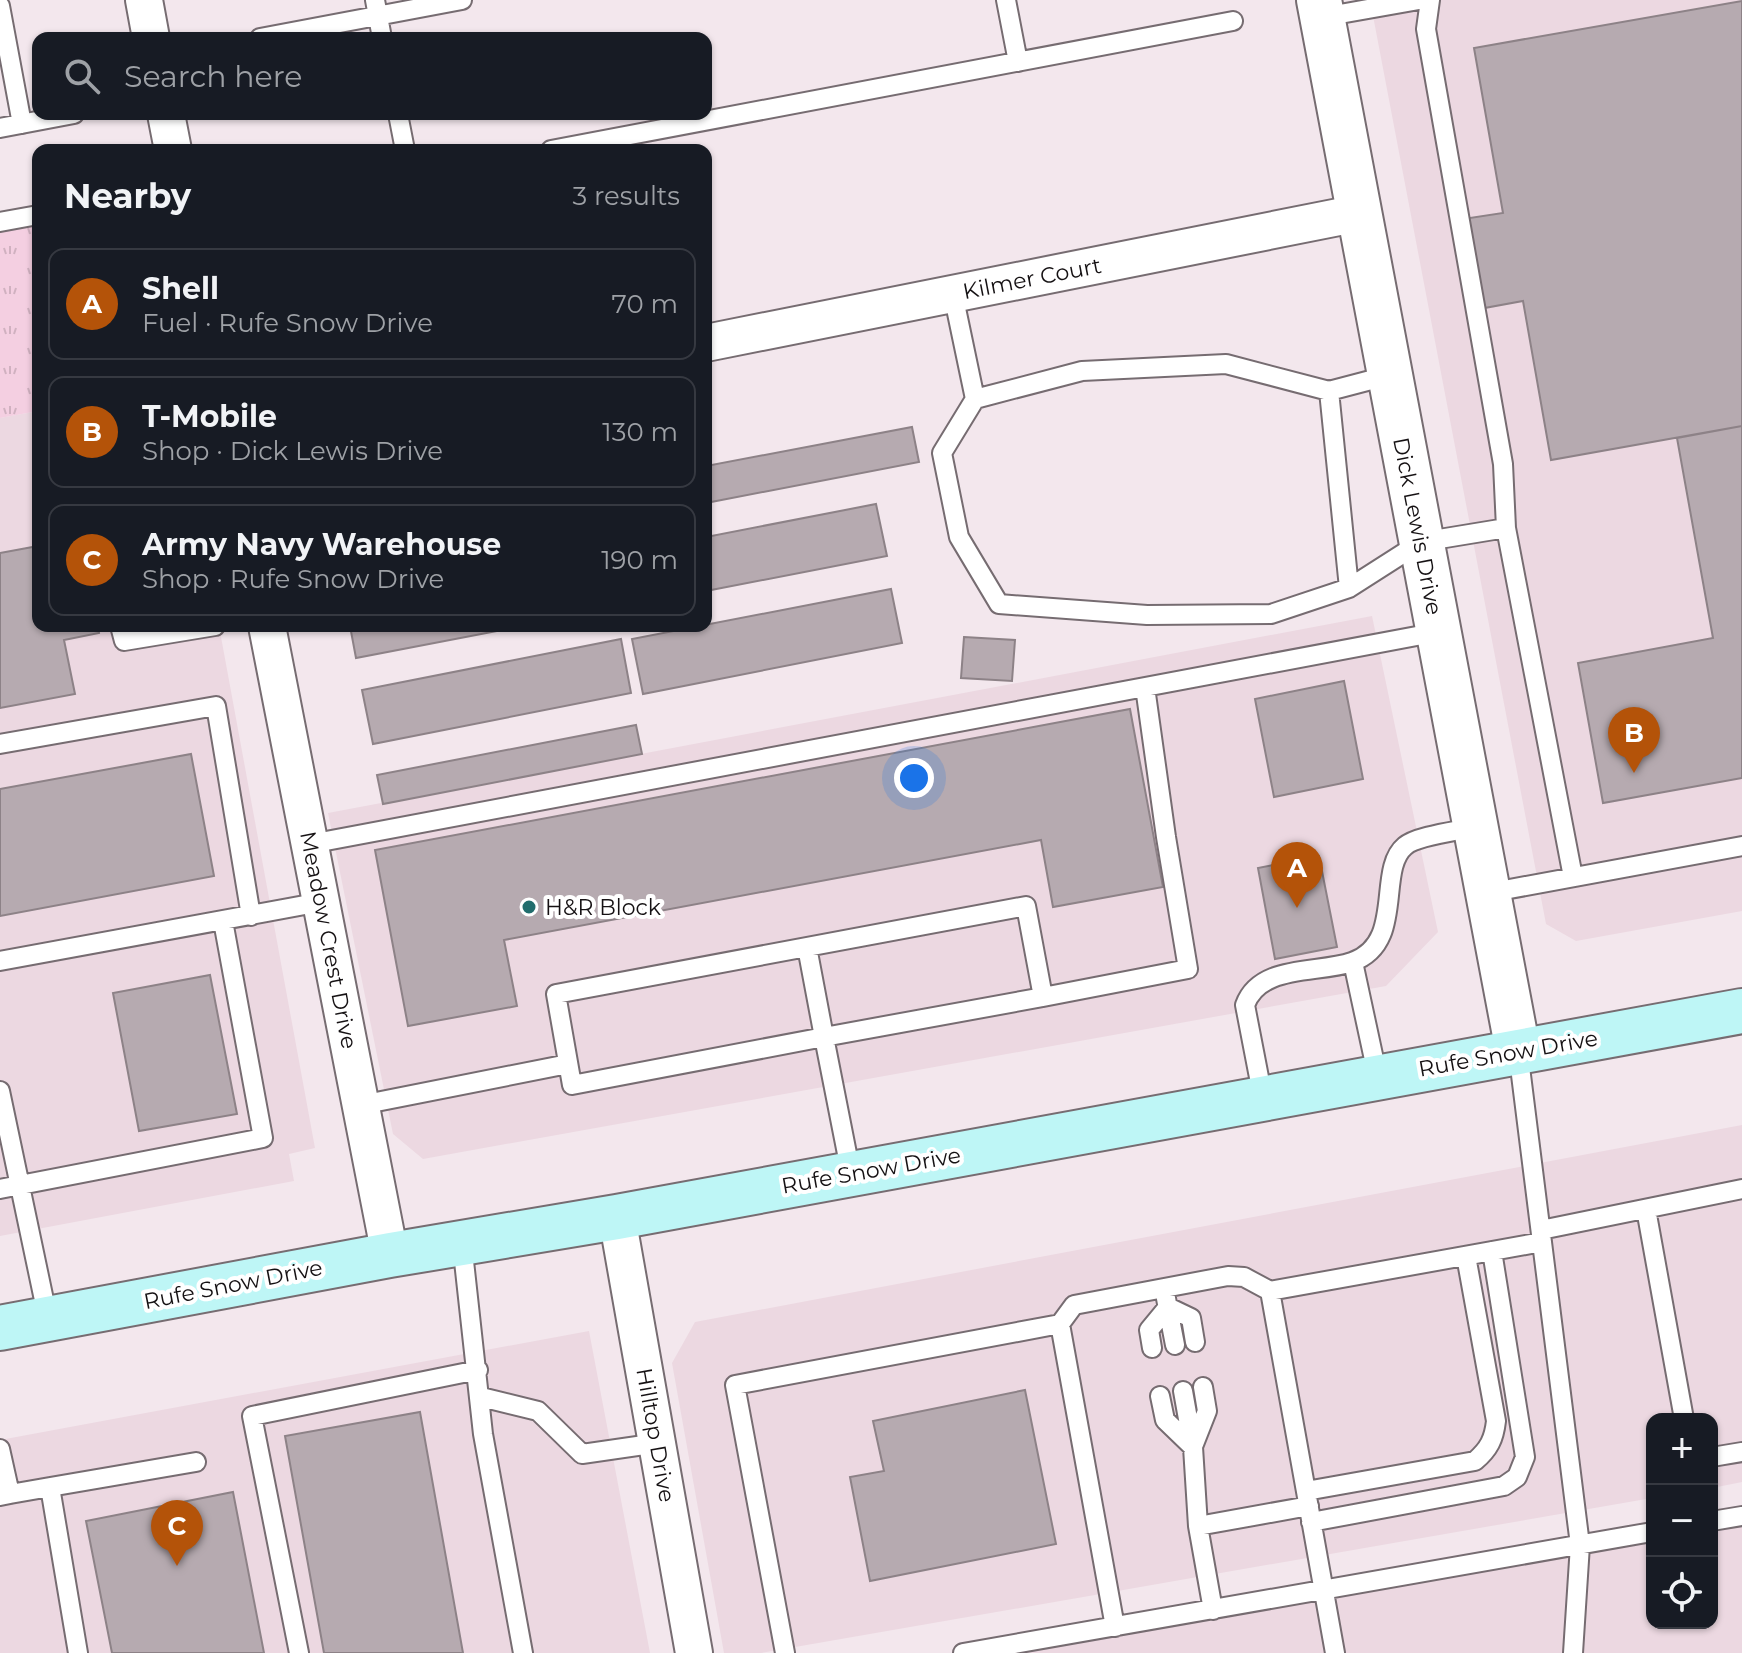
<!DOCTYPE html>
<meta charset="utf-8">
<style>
:root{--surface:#171b24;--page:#20242c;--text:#f1f3f6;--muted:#9ea1a6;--line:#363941;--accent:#b45309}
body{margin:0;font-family:Montserrat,sans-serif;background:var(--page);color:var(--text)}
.controls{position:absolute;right:24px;bottom:24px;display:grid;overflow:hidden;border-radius:16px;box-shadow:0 2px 6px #0004}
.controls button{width:72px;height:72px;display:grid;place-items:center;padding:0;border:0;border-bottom:2px solid var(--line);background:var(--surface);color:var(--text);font:40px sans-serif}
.you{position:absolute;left:914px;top:778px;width:28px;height:28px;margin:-20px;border:6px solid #fff;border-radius:50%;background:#1a73e8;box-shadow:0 0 0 12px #1a73e833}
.badge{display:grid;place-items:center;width:52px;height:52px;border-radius:50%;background:var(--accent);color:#fff;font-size:26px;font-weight:700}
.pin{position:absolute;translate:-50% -66px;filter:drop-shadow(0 2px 4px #0008)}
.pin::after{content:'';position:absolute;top:42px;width:28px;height:24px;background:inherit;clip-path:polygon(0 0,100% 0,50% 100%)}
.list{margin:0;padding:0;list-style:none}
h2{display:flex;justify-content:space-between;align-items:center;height:104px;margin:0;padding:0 32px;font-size:34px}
h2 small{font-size:26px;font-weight:400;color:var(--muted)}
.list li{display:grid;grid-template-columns:52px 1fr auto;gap:24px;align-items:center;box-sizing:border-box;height:112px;margin:0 16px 16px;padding:0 16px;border:2px solid var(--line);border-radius:16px}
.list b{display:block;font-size:30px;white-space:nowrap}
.list p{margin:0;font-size:26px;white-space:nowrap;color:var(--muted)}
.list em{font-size:26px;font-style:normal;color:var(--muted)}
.icon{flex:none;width:44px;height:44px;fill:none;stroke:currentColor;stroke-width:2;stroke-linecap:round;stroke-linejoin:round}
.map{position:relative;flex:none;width:1742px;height:1653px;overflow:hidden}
.search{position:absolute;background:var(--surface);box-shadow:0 2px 6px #0004;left:32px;top:32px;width:680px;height:88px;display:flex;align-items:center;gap:20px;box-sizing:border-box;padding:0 28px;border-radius:16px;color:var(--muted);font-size:30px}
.panel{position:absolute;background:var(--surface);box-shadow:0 2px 6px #0004;left:32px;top:144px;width:680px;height:488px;border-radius:16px}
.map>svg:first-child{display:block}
.built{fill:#ecd8e1}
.grass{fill:url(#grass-tufts)}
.building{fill:#b6aab0;stroke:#8d8287;stroke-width:2}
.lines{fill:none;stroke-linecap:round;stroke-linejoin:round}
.service-casing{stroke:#766c71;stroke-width:22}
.minor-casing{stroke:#766c71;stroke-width:40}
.tertiary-casing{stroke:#766c71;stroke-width:48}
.secondary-casing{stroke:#766c71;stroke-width:48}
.service{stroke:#fff;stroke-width:18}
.minor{stroke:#fff;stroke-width:36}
.tertiary{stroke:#fff;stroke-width:44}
.secondary{stroke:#bef6f6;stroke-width:44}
.poi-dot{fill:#216d6d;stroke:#fff;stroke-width:3}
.labels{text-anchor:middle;stroke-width:8;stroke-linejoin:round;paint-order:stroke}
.street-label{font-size:22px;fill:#151113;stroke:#fff}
.poi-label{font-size:22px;fill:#151113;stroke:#fff;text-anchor:start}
</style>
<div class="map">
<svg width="1742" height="1653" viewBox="0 0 1742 1653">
<defs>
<pattern id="grass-tufts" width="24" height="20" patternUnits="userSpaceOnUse" patternTransform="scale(2)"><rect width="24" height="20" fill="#f4cfe1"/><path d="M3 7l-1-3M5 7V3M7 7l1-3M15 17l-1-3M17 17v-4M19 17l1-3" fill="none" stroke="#d0b1c0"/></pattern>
</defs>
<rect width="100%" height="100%" fill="#f3e7ed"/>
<!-- built -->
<path class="built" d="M1370,0H1742V911L1576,941L1546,924Z
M38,411V626H219L315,1148L289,1154L294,1181L0,1236V418Z
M1372,616L1438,932L1386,986L423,1159L393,1134L328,813Z
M1742,1125V1482L1712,1488V1419H1652V1498L761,1653H724L672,1363L695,1322Z
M589,1331L650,1653H0V1440Z
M1742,1523V1653H1012L1652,1539V1623H1712V1528Z"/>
<!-- grass -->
<path class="grass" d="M38,222V411L0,418V229Z"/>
<!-- building -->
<path class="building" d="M1742,1V426L1551,460L1523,301L1479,309L1463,219L1503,213L1474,48Z
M1742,426V778L1603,803L1578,663L1713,638L1677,438Z
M912,427L919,462L706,503V466Z
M876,504L887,556L706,591V537Z
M38,546V626H98L99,633L64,640L75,694L0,708V553Z
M891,589L902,643L643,694L632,639Z
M350,626H523L356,658Z
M964,637L1015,640L1012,681L961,678Z
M621,639L631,693L373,744L362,690Z
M1344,681L1363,779L1274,797L1255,699Z
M1130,709L1163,887L1053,907L1041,840L504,940L517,1006L408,1026L375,850Z
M636,725L642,754L383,804L377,775Z
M191,754L214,876L0,916V789Z
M1319,856L1337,947L1275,959L1258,868Z
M210,975L237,1114L139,1131L113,993Z
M1025,1390L1056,1544L870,1581L850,1477L884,1471L873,1421Z
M420,1412L463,1653H324L285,1436Z
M233,1492L264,1653H112L86,1521Z"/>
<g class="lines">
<!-- service casing -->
<g class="service-casing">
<path id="service" d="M375,0L382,38
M1006,0L1018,62
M1430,0L1426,29L1503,464L1506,528
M0,6L22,124
M1323,17L1419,0
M260,38L462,0
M398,114L405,150
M0,128L74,114
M551,150L1233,21
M0,222L38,215
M953,294L975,399
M1390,375L1329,391L1226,364L1082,371L975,399L942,453L959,537L999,604L1147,615L1271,614L1349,588L1421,542L1506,528L1573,877
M1329,391L1349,588
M120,626L124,641L215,626
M0,744L216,706L251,916
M310,844L1145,687
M1488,893L1742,846
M807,947L824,1037L1043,997
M0,961L321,902
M1353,962L1378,1078
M1518,1051L1580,1545L1573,1653
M0,1091L48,1319
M1263,1098L1245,1005C1260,964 1317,974 1352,962C1406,943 1376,870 1405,846C1416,836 1458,831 1475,827
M361,1105L568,1064
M851,1174L824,1037L572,1085L556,994L1026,906L1043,997L1188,969L1166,837L1145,687L1438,632
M0,1189L263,1138L223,921
M1646,1209L1684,1419
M1541,1230L1742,1189
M462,1243L483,1434L523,1653
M1164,1288L1175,1345
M1168,1307L1191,1318L1195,1342
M1060,1324L1074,1305L1228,1276L1244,1277L1270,1291
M1152,1348L1149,1330L1168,1307
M1183,1391L1193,1447L1198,1526
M1160,1396L1165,1420L1193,1447
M481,1397L538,1411L582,1454L658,1443
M1194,1444L1207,1411L1203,1387
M0,1449L10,1494L0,1496
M1712,1457L1742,1452
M50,1487L196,1462
M1306,1491L1475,1461C1489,1449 1494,1439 1496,1421L1466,1256
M10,1494L50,1487L78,1653
M1712,1521L1742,1516
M1311,1522L1504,1486L1517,1477L1525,1457L1492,1251
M1213,1610L1198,1526L1309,1506
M299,1653L252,1416L478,1370
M785,1653L735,1385L1060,1324L1115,1627
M963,1653L1652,1532
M1335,1653L1270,1291L1542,1242"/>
</g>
<!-- minor casing -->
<g class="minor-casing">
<path id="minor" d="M144,0L151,38
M166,114L173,150
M706,343L1359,213
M267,626L390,1255
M617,1217L694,1653"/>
</g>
<!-- tertiary casing -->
<g class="tertiary-casing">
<path id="tertiary" d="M1319,0L1518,1051"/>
</g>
<!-- secondary casing -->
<g class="secondary-casing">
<path id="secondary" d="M0,1328L390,1255L617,1217L1742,1011"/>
</g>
<!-- service -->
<use href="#service" class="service"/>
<!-- minor -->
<use href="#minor" class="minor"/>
<!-- tertiary -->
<use href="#tertiary" class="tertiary"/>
<!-- secondary -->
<use href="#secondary" class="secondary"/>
</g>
<!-- markers -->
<circle class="poi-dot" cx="529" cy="907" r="8"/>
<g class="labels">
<!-- street labels -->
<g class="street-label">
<text transform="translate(1032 278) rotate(-11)" y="8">Kilmer Court</text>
<text transform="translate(1418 526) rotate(79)" y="8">Dick Lewis Drive</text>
<text transform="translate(329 940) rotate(79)" y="8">Meadow Crest Drive</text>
<text transform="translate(1508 1053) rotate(-10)" y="8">Rufe Snow Drive</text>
<text transform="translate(871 1170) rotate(-10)" y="8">Rufe Snow Drive</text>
<text transform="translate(233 1284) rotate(-11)" y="8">Rufe Snow Drive</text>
<text transform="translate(656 1435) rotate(80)" y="8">Hilltop Drive</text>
</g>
<!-- poi labels -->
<g class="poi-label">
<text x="545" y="915">H&amp;R Block</text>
</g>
</g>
</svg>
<div class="controls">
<button>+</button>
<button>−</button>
<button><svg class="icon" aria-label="locate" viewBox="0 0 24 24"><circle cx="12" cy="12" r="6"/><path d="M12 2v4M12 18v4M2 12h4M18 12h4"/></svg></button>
</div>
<div class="you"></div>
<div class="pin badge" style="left:1297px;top:908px">A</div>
<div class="pin badge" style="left:1634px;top:773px">B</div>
<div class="pin badge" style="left:177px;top:1566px">C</div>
<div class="search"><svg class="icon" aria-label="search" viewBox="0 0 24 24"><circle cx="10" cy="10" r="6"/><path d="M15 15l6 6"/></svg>Search here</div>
<section class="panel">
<h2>Nearby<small>3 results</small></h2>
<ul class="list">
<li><span class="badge">A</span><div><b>Shell</b><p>Fuel · Rufe Snow Drive</p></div><em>70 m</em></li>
<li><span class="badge">B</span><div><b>T-Mobile</b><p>Shop · Dick Lewis Drive</p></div><em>130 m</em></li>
<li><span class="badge">C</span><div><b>Army Navy Warehouse</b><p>Shop · Rufe Snow Drive</p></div><em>190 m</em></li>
</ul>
</section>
</div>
